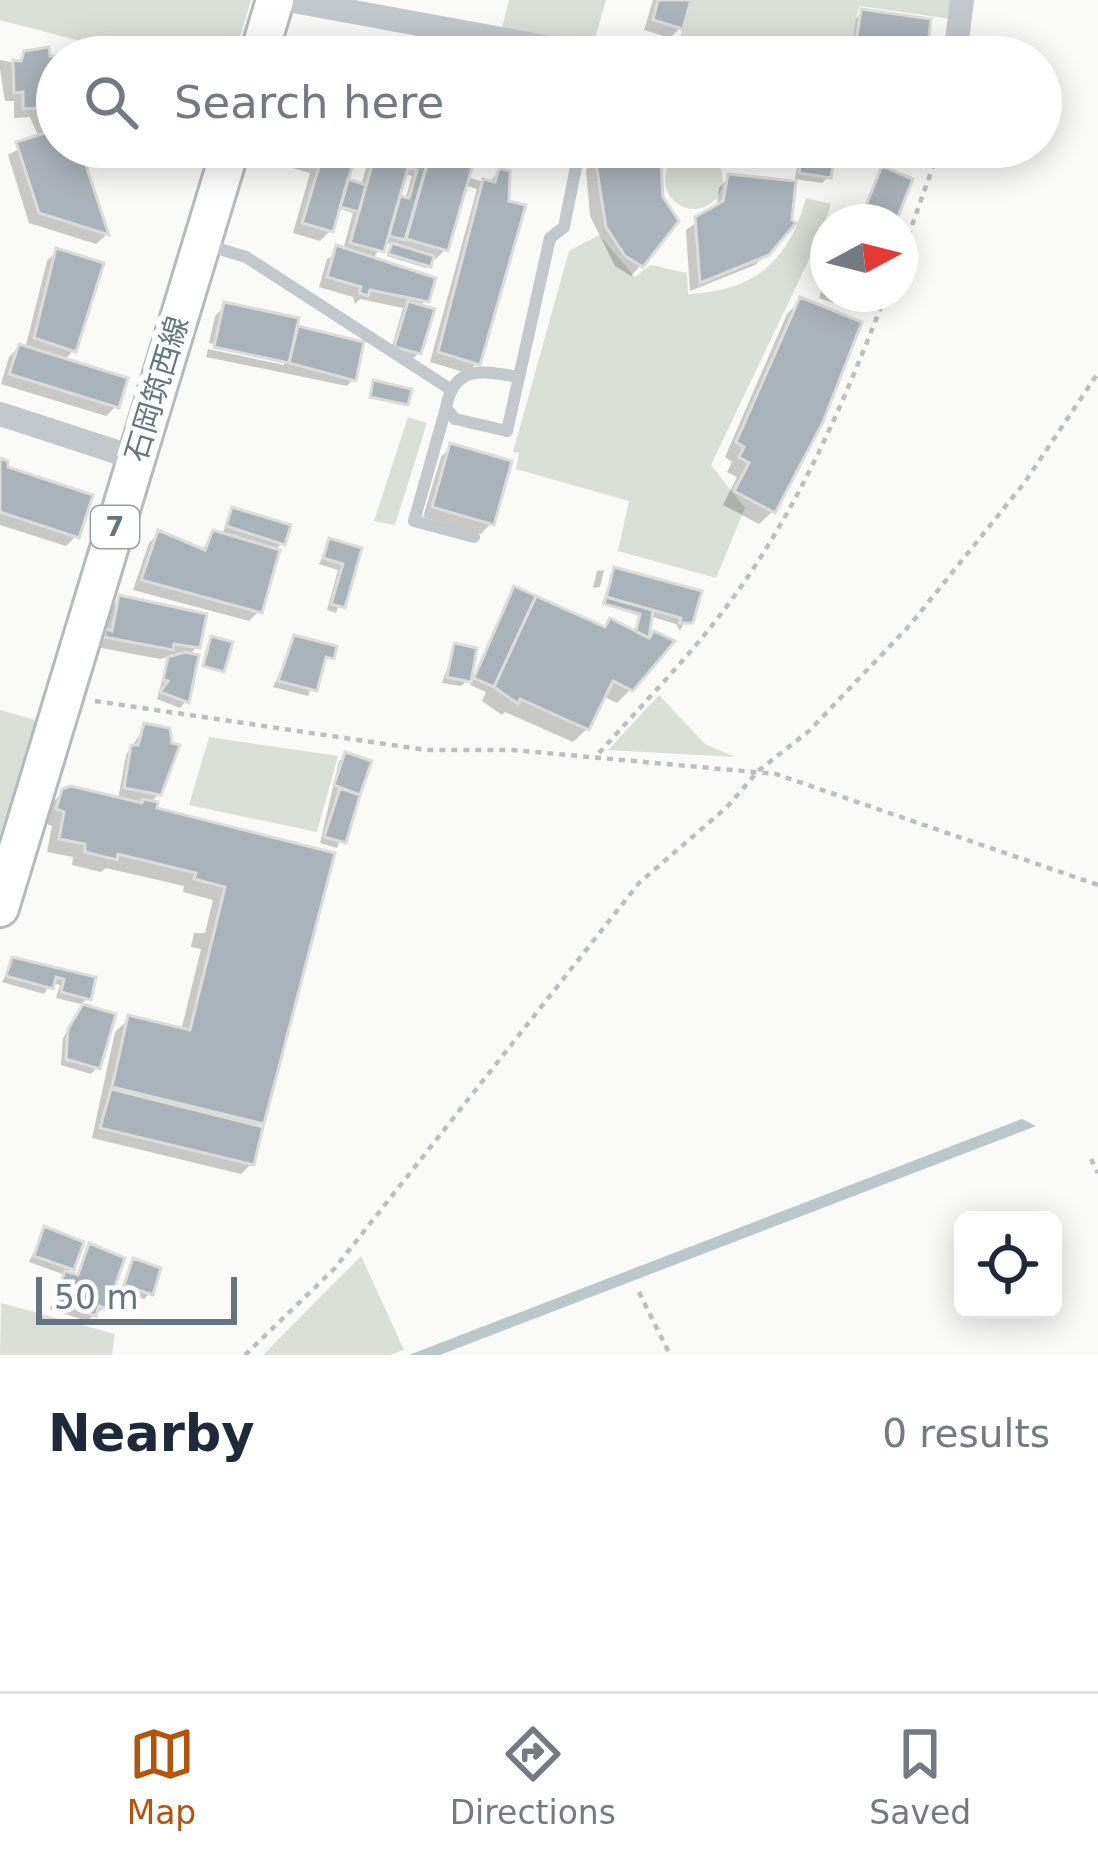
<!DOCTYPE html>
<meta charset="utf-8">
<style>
:root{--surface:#fff;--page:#f2f2f3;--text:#1f2937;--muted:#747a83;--line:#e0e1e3;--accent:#b45309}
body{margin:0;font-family:"DejaVu Sans","Noto Sans JP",sans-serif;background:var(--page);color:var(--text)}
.controls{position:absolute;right:36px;bottom:36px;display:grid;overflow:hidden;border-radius:18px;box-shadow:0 6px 30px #0003}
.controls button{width:108px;height:108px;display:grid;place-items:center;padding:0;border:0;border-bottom:3px solid var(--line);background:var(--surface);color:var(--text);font:60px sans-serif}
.compass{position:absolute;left:810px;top:204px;width:108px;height:108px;border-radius:50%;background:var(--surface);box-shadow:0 6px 30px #0003;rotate:83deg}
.scale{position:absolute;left:36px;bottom:30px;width:201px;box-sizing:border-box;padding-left:12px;border:6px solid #657683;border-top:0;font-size:33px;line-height:42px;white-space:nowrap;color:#657683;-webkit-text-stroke:9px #fff;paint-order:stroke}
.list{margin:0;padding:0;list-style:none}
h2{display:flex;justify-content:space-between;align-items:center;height:156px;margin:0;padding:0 48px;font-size:51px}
h2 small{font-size:39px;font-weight:400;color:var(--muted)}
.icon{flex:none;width:66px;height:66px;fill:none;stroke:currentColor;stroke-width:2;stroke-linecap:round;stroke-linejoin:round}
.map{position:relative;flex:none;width:1098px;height:1355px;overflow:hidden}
.search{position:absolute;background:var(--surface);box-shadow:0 6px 30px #0003;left:36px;right:36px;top:36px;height:132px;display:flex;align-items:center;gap:30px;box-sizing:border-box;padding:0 42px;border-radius:66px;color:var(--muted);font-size:45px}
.sheet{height:336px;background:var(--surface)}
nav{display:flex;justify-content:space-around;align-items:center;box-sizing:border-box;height:168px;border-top:3px solid var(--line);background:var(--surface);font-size:33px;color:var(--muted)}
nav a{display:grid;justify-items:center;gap:6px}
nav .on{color:var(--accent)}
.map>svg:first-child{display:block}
.green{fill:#dadfd7}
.water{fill:#bbc7cb}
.shadow{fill:#0003;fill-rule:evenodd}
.building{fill:#aab3b9;stroke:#dcdcda;stroke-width:3}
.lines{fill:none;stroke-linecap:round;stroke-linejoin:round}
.primary-casing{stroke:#b5babe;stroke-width:42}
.path{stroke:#bbbfc2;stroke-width:4.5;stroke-dasharray:6 6;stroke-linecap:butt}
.service{stroke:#c3c8cc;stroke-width:12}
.minor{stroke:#c3c8cc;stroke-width:24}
.primary{stroke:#fff;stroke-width:36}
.labels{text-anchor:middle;stroke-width:12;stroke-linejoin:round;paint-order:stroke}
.shield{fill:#fff;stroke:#939fa8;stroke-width:3}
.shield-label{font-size:27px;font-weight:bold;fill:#657683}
.street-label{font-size:30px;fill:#657683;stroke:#fff}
</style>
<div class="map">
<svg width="1098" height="1355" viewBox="0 0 1098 1355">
<rect width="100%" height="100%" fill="#fafaf8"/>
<!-- green -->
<path class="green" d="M0,0H251L234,57H141L0,20Z
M509,0H606L593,45L502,28Z
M690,0H954L951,19L859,6L849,57H675Z
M665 180a29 29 0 1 1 58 0a29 29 0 1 1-58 0Z
M806,198L831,204L822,232L711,465L745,508L716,578L618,551L629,501L516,469L519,453L513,452L569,251L599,235L635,277L651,265L687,273L688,294C755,291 789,261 806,198Z
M408,417L427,423L395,525L374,521Z
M659,695L705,744L735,757L608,750Z
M0,710L39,721L0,843Z
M209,737L338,756L317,832L189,805Z
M361,1256L404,1350L390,1355H263Z
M1,1303L115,1334L112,1355H0Z"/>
<!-- water -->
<path class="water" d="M1022,1119L1036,1126L440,1355H409Z"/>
<!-- shadow -->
<path class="shadow" d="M653,0H688L680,28L670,38L644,30Z
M862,12L924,53L899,57L851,50L856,19Z
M26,54L57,58V147H77L106,235L96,244L29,223L8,155L39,138L30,117L14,118V101H5L0,69V60L16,63Z
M287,147H475L466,177L488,183L500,171L477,363L467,373L430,362L477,189L464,185L445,250L426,268L387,256L394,245L384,242L372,260L426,300L419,307V353L412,359L390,353L403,308L360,299L355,304L353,297L319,287L327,259L343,250L353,213L337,208L330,231L320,241L293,233L310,173L282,165ZM353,154L369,158L361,186L345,182ZM404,174L412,176L405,200L397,198Z
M659,147H732L721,158L677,148L662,153Z
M792,147H833L828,177L822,183L795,179L799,156L790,154Z
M596,160L641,265L631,276L615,266L590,216L586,170Z
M883,170L894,219L891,222L861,214Z
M729,177L767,253L755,265L690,291L686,230L716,209L719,188Z
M57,251L74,350L63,361L116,406L106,416L1,384L9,357L19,347L25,349L47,261Z
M828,272V294H858L848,308L819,298Z
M800,301L773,511L759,524L723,505L737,477L727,472L732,462L725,457L787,314Z
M225,306L361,344L353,379L347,386L206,357L208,349L284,365V359L209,343L215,316Z
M451,446L491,523L481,534L423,517L441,457Z
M0,462L76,536L66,546L0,525Z
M233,510L282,543L274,551L259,611L249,621L133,590L149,543L159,533L201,551L214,534L221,536Z
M330,542L359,550L336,613L327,610L338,570L319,564Z
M604,570L600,587L593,588L597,571Z
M615,570L698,593L680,631L676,624L649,616L631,689L617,703L603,696L587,729L573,742L505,712L502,715L482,701L486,692L470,685L515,590L603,629L635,634L639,616L602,603Z
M120,598L197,647L187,657L186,701L180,708L157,699L167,663L175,655L160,659L96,647L110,609Z
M295,639L331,657L321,663L308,696L273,687Z
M455,646L468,680L461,686L442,683Z
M145,727L159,794L148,804L154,810L331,855L256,1128L251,1164L241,1174L92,1138L115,1032L129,1019L181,1031L201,949L191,947L194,933H205L213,900L183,892L184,886L106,868L101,872L72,865L73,857L47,852L52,826L44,823L49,806L63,792L118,800L126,755Z
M346,755L368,763L337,848L320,843L339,761Z
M13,961L92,979L88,998L81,1004L56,998L60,985L51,983L44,994L2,982Z
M83,1008L97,1067L91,1074L61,1065L63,1038Z
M45,1229L72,1268L66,1274L75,1277L90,1247L105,1307L87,1321L50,1309L65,1275L29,1262Z
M134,1262L150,1293L144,1299L120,1291Z"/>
<!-- building -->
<path class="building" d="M658,0H691L683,29L653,20Z
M861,9L931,19L927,55L856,44Z
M49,47L50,56L69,57H57V129L50,132L40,108L23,109V92L14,93L13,60L21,61L24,51Z
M57,129V147H80L109,235L39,213L16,142Z
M290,147H325L318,168L286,159Z
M325,147H358L333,232L302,223Z
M377,147H414L384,252L350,243Z
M414,147H432L405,240L389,236L400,196L409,198L417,170L408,168Z
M432,147H478L448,251L406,239Z
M836,147L831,178L799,173L803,150L795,147Z
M595,157L661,165L663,197L679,221L643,267L625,256L606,227Z
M882,166L913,179L896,221L865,208Z
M499,168L510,171L509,201L526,205L480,365L438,352L483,179L495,182Z
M728,174L796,181L792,220L796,223L769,255L700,283L695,217L723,201Z
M348,179L366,185L359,212L340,207Z
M392,243L434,256L431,267L388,254Z
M336,245L436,278L429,302L370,290L368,296L359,293L361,287L327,277Z
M56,248L104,263L76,352L34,338Z
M800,297L862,322L823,422L775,513L734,491L749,463L739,457L744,447L736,442Z
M408,301L435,309L421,354L394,347Z
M224,302L299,318L289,363L214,347Z
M298,326L364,342L356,381L289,363Z
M19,344L128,378L119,408L9,374Z
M373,380L412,389L408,405L370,397Z
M450,443L512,461L494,525L432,507Z
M0,458L8,461V467L93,495L79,538L0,512Z
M232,507L291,525L285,545L226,526Z
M158,530L205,550L213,530L280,550L262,613L141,580Z
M329,538L362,548L345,608L331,604L343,564L323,558Z
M614,567L702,591L693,623H679L681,618L606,597Z
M514,586L536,596L494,687L474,678Z
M119,595L207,614L200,648L174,644L173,650L104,637L106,629L112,631Z
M536,596L605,627L610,618L649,638L654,631L675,641L633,691L613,681L589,730L520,699L518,704L494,687Z
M606,597L653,610L649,638L636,631L640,614L604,604Z
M294,635L337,646L334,659L326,657L317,691L278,681Z
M211,636L233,642L224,672L203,666Z
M454,643L477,648L471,682L447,677Z
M185,652L199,655L189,703L160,692L168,681L163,680L168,657Z
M144,723L170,728L172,743L180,745L161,795L124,788L131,745H138Z
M345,752L372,761L360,795L334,785Z
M71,786L142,803L143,799L158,802L157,808L335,853L264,1124L112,1087L128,1015L190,1030L225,887L194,879L196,873L118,854L117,860L85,852V844L59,839L64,812L56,809L62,789Z
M340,788L360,795L346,843L324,837Z
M12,957L96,977L91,1000L61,992L64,979L56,977L53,989L6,976Z
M83,1004L116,1014L100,1069L66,1059L68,1029Z
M111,1089L263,1127L254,1165L100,1128Z
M44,1226L84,1242L74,1270L34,1256Z
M89,1243L125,1258L107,1309L99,1306L96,1316L54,1302L65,1271L78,1275Z
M133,1258L161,1268L153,1295L124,1285Z"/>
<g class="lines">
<!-- primary casing -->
<g class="primary-casing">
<path id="primary" d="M258,57L275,0
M0,908L231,147"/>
</g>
<!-- path -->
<path class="path" d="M900,259L940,147
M95,701L426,750H513L776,774L1098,885
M599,753C640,707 684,662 721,614C796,516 842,407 886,294
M1091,1159L1098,1173
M639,1292L670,1355
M245,1355L335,1268L639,883L727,807L758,771L809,731L910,625L1025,482L1098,373"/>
<!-- service -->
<path class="service" d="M203,244L246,257L450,389
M519,377C482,371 454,364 446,408L455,419L507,431L550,238L564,227L580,147
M446,408L414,521L474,537"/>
<!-- minor -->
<path class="minor" d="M288,0L599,57
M955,57L962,0
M0,414L135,458"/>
<!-- primary -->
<use href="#primary" class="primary"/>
</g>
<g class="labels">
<!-- shield labels -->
<rect class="shield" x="91" y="506" width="48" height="42" rx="9"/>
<g class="shield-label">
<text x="115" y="536">7</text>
</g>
<!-- street labels -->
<g class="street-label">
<text transform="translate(157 389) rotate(-73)" y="10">石岡筑西線</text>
</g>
</g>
</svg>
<div class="controls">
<button><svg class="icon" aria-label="locate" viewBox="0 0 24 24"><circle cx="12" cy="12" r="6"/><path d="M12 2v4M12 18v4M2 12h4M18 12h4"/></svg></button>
</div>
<svg class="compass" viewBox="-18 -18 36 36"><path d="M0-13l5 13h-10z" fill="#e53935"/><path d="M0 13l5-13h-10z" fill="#747a83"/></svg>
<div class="scale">50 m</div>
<div class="search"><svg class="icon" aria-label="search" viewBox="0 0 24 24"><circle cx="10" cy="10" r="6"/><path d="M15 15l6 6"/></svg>Search here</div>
</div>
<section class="sheet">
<h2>Nearby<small>0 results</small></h2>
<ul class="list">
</ul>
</section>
<nav>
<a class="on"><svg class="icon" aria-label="map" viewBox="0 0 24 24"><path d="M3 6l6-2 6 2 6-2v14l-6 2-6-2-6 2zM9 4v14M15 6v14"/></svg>Map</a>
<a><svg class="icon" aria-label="directions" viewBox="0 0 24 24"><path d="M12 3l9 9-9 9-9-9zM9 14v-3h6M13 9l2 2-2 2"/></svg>Directions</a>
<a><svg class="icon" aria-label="saved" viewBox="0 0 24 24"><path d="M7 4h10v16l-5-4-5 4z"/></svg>Saved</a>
</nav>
